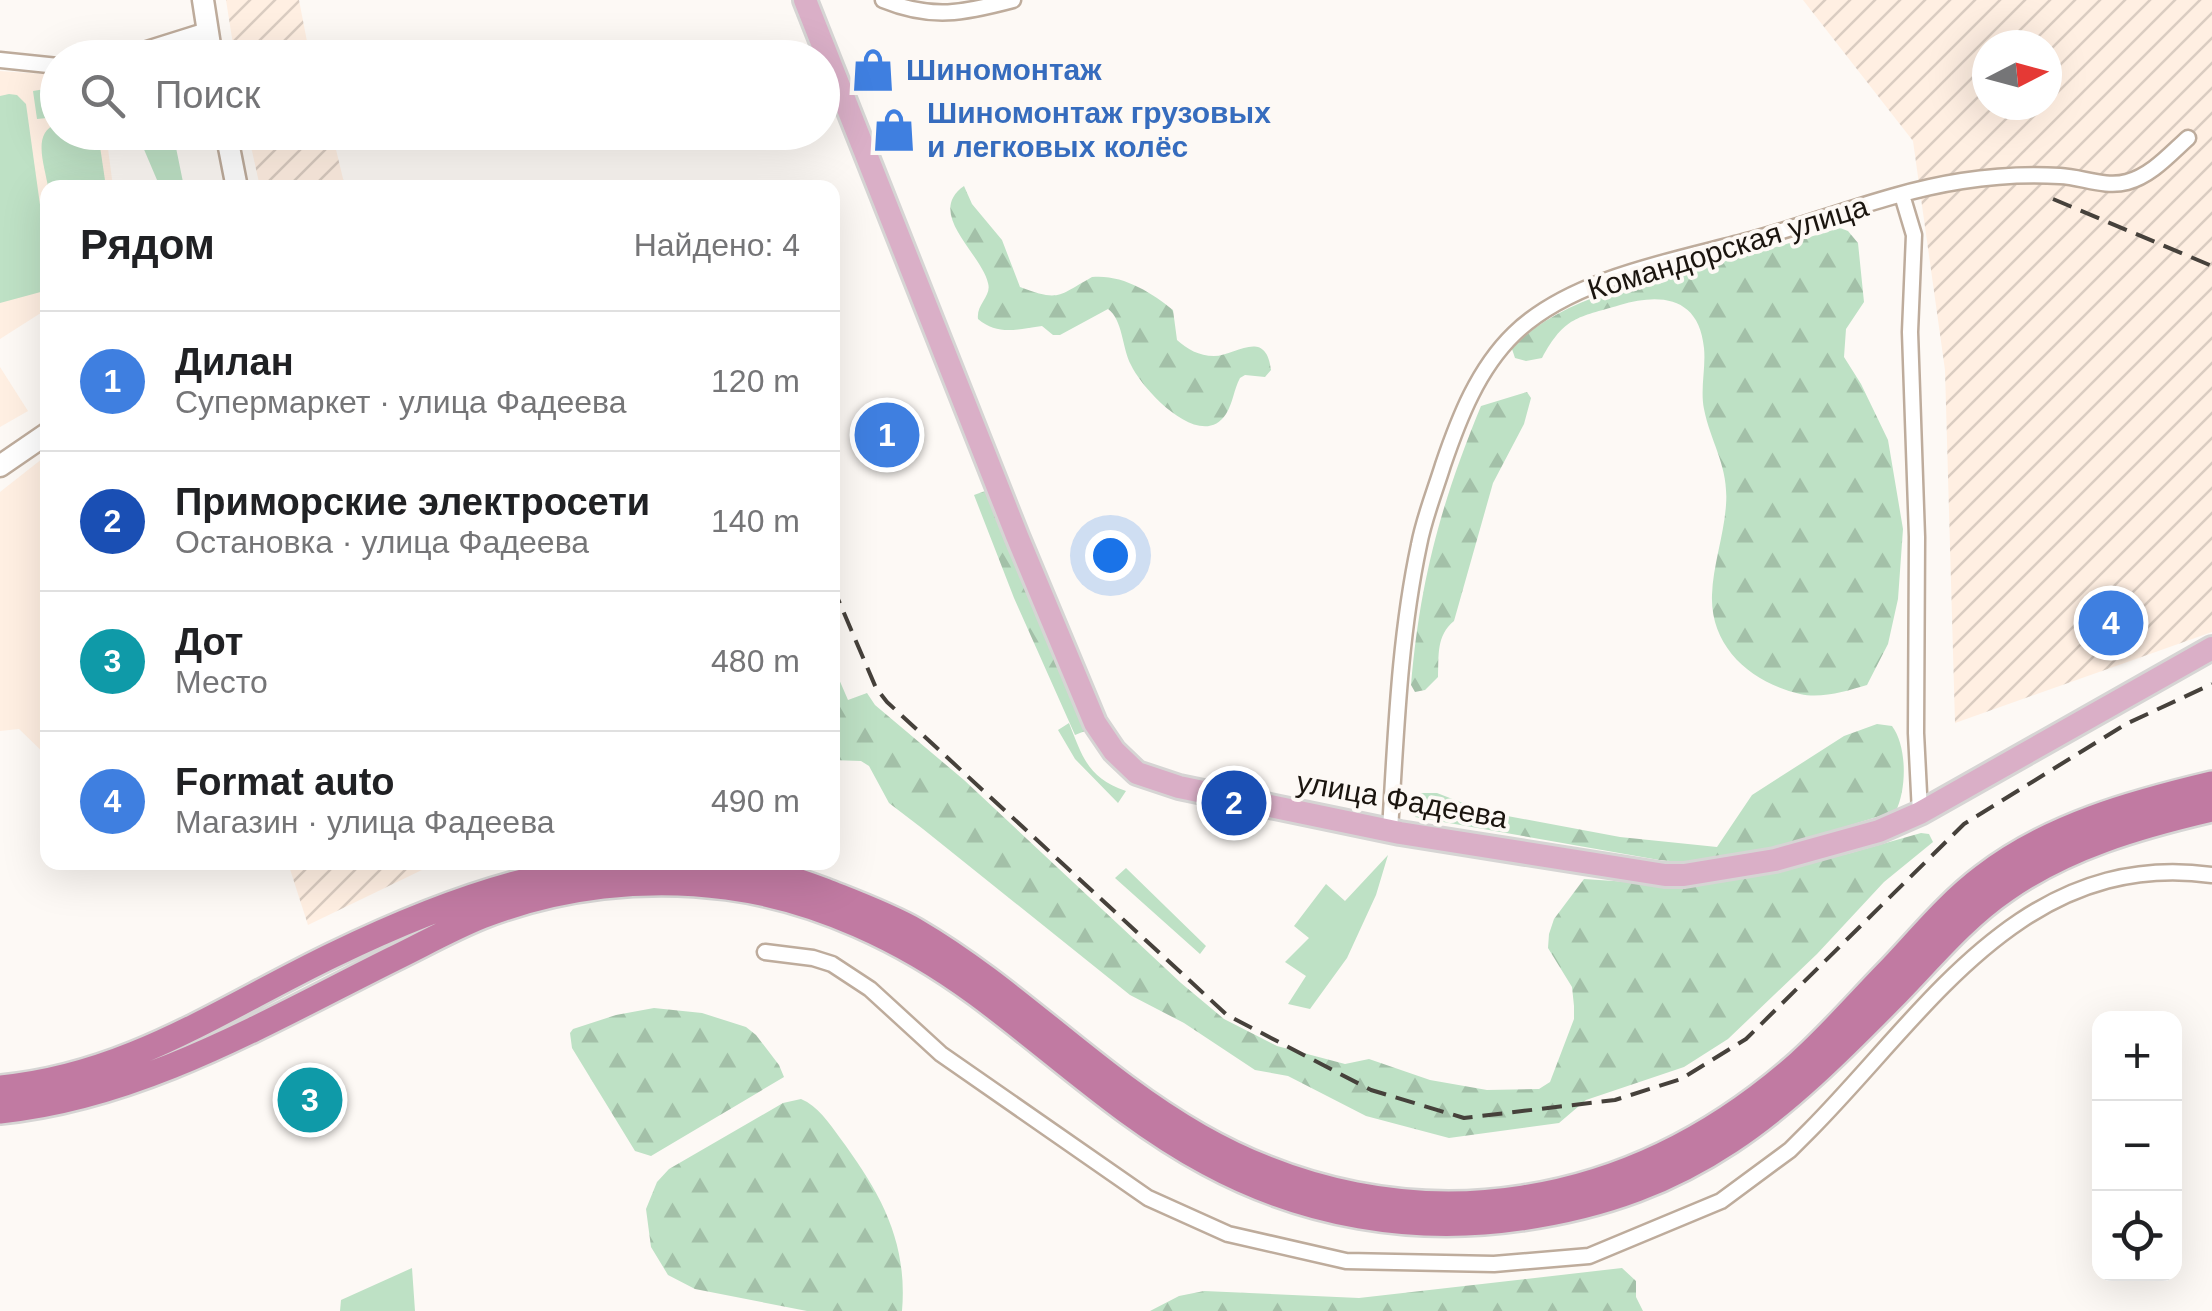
<!DOCTYPE html>
<html lang="ru">
<meta charset="utf-8">
<style>
:root{--surface:#fff;--page:#f2f2f2;--text:#202124;--muted:#757577;--line:#e0e0e0;--accent:#af4cb3}
body{margin:0;font-family:Arial,sans-serif;background:var(--page);color:var(--text)}
.controls{position:absolute;right:30px;bottom:30px;display:grid;overflow:hidden;border-radius:20px;box-shadow:0 10px 40px #0002}
.controls button{width:90px;height:90px;display:grid;place-items:center;padding:0;border:0;border-bottom:2px solid var(--line);background:var(--surface);color:var(--text);font:50px sans-serif}
.compass{position:absolute;left:1972px;top:30px;width:90px;height:90px;border-radius:50%;background:var(--surface);box-shadow:0 10px 40px #0002;rotate:84deg}
.you{position:absolute;left:1110px;top:555px;width:35px;height:35px;margin:-25px;border:8px solid #fff;border-radius:50%;background:#1a73e8;box-shadow:0 0 0 15px #1a73e833}
.badge{display:grid;place-items:center;width:65px;height:65px;border-radius:50%;background:var(--accent);color:#fff;font-size:32px;font-weight:700}
.pin{position:absolute;translate:-50% -50%;border:5px solid #fff;box-shadow:0 2px 10px #0006}
.list{margin:0;padding:0;list-style:none}
h2{display:flex;justify-content:space-between;align-items:center;height:130px;margin:0;padding:0 40px;font-size:42px}
h2 small{font-size:32px;font-weight:400;color:var(--muted)}
.list li{display:grid;grid-template-columns:65px 1fr auto;gap:30px;align-items:center;box-sizing:border-box;height:140px;padding:0 40px;border-top:2px solid var(--line)}
.list b{display:block;font-size:38px;white-space:nowrap}
.list p{margin:0;font-size:32px;white-space:nowrap;color:var(--muted)}
.list em{font-size:32px;font-style:normal;color:var(--muted)}
.icon{flex:none;width:55px;height:55px;fill:none;stroke:currentColor;stroke-width:2;stroke-linecap:round;stroke-linejoin:round}
.map{position:relative;flex:none;width:2212px;height:1311px;overflow:hidden}
.search{position:absolute;background:var(--surface);box-shadow:0 10px 40px #0002;left:40px;top:40px;width:800px;height:110px;display:flex;align-items:center;gap:25px;box-sizing:border-box;padding:0 35px;border-radius:55px;color:var(--muted);font-size:38px}
.panel{position:absolute;background:var(--surface);box-shadow:0 10px 40px #0002;left:40px;top:180px;width:800px;height:690px;border-radius:20px}
.map>svg:first-child{display:block}
.built{fill:#ffefe2}
.industrial{fill:url(#industrial-furrows);fill-rule:evenodd}
.green{fill:#bee1c5}
.forest{fill:url(#forest-firs)}
.lines{fill:none;stroke-linecap:round;stroke-linejoin:round}
.street-casing{stroke:#beac9c;stroke-width:19}
.secondary-casing{stroke:#beac9c;stroke-width:25}
.primary-casing{stroke:#d6d5d4;stroke-width:28}
.highway-casing{stroke:#d6d5d4;stroke-width:30}
.street{stroke:#fff;stroke-width:14}
.secondary{stroke:#fff;stroke-width:20}
.primary{stroke:#daafc7;stroke-width:22}
.highway{stroke:#c17aa2;stroke-width:25}
.rail{stroke:#46413b;stroke-width:4;stroke-dasharray:20 10;stroke-linecap:butt}
.labels{text-anchor:middle;stroke-width:8;stroke-linejoin:round;paint-order:stroke}
.shop-label{font-size:30px;font-weight:bold;fill:#366cbe;stroke:#fdf9f5;text-anchor:start}
.street-label{font-size:30px;fill:#1b150f;stroke:#fdf9f5}
</style>
<div class="map">
<svg width="2212" height="1311" viewBox="0 0 2212 1311">
<defs>
<pattern id="industrial-furrows" width="10" height="10" patternUnits="userSpaceOnUse" patternTransform="scale(2.5)"><rect width="10" height="10" fill="#ffefe2"/><path d="M-1 1l2-2M0 10L10 0M9 11l2-2" fill="none" stroke="#daccc1"/></pattern>
<pattern id="forest-firs" width="22" height="20" patternUnits="userSpaceOnUse" patternTransform="scale(2.5)"><rect width="22" height="20" fill="#bee1c5"/><path d="M5 1l3.5 6h-7zM16 11l3.5 6h-7z" fill="#a3c0a8"/></pattern>
</defs>
<rect width="100%" height="100%" fill="#fdf9f5"/>
<!-- built -->
<path class="built" d="M0,71L57,75L58,132L106,133L113,187L48,188L47,309L0,339Z
M0,367L28,411L0,427Z
M47,455V756L19,729L0,731V492Z"/>
<!-- industrial -->
<path class="industrial" d="M226,0H299L310,57H235Z
M1803,0H2212V632L1955,723L1945,370L1913,141ZM1987,45H2047V105H1987Z
M248,133H332L345,187H260Z
M423,863L424,869L308,925L288,863Z"/>
<!-- green -->
<path class="green" d="M57,87V117L37,119L33,91Z
M9,94L17,95L26,104L47,255L48,290L0,303V96Z
M57,124L58,132L98,133L106,187H48C45,166 31,132 57,124Z
M137,133H173L184,187H160Z
M1069,723C1083,758 1088,778 1126,791L1118,803L1075,759L1058,730Z
M1388,855L1376,895L1347,958L1310,1009L1288,1004L1306,976L1285,962L1309,938L1294,926L1326,884L1345,901Z
M1126,868L1206,946L1200,954L1115,878Z
M412,1268L415,1311H340L341,1300Z"/>
<!-- forest -->
<path class="forest" d="M964,186L972,204L1002,240L1020,287C1060,302 1058,296 1092,277C1122,274 1151,292 1173,310L1177,340C1187,349 1199,356 1214,356C1235,356 1266,327 1271,370L1265,377L1245,375L1240,378C1234,389 1233,403 1226,414C1201,453 1142,389 1131,365C1122,348 1123,320 1108,309L1060,335H1053L1042,326C1018,329 998,336 978,319C976,304 992,296 988,283C981,253 925,213 964,186Z
M1840,228L1848,231L1858,243L1864,302L1846,329L1844,357L1861,384L1888,440L1903,529L1898,599L1888,644L1867,685C1847,691 1821,699 1800,694C1752,683 1710,648 1712,595C1713,565 1724,535 1726,505C1729,466 1711,444 1704,409C1700,389 1706,368 1704,348C1699,297 1661,293 1620,305C1577,318 1565,316 1542,358L1526,361L1515,358L1512,349C1560,294 1662,278 1730,260C1767,250 1803,239 1840,228Z
M1527,392L1531,398L1524,424L1493,483L1454,621C1436,636 1439,655 1438,677L1425,690L1415,692L1411,685C1420,580 1441,503 1481,406Z
M985,491L1085,731L1075,735L1014,598L974,495Z
M832,663L848,700L867,693L875,705L964,780L1181,983L1224,1019L1277,1046L1345,1064L1369,1059L1430,1080L1487,1090L1539,1089L1550,1082L1574,1019V1006L1572,987L1548,948L1549,934L1554,919L1584,879L1689,886L1847,854L1921,833L1929,834L1933,842L1884,882L1817,954L1728,1039L1684,1067L1586,1100L1559,1123L1449,1138L1366,1116L1288,1076L1255,1070L1184,1023L1130,995L923,829L889,803L869,766L861,761L833,760Z
M1877,724L1892,726C1907,746 1907,788 1896,811L1748,857L1702,864L1659,860L1415,817L1413,797L1419,793H1437L1486,812L1620,837L1717,847L1752,795L1844,736Z
M654,1008L702,1013L746,1027L756,1035L779,1065L784,1077L651,1156L635,1151L572,1048L570,1033L573,1029L616,1015Z
M801,1099C818,1106 829,1123 840,1138C880,1192 908,1241 902,1311H807L695,1289L668,1275L651,1247L646,1209L657,1182L669,1169L783,1103Z
M1622,1268L1636,1281V1297L1643,1311H1150L1179,1296L1204,1291L1359,1298Z"/>
<g class="lines">
<!-- street casing -->
<g class="street-casing">
<path id="street" d="M883,0C932,20 964,13 1013,0
M118,58L207,30
M0,60L58,66
M1902,195L1914,235L1910,332L1917,537L1916,733L1920,813
M1390,830C1396,735 1399,639 1419,545C1424,518 1435,491 1443,465C1459,418 1478,369 1514,334C1571,278 1677,260 1751,240C1821,221 1890,192 1962,181C1994,176 2028,174 2060,176C2082,177 2105,188 2127,182C2151,176 2170,154 2188,138
M765,952L813,958L832,964L870,989L941,1054L1148,1198L1228,1234L1346,1261L1494,1264L1589,1256L1721,1201L1790,1150L1810,1130C1926,1013 2022,849 2212,875"/>
</g>
<!-- secondary casing -->
<g class="secondary-casing">
<path id="secondary" d="M203,0L212,58
M226,132L237,188
M0,466L48,433"/>
</g>
<!-- primary casing -->
<g class="primary-casing">
<path id="primary" d="M805,0L1017,536L1095,723L1114,751L1137,773L1179,787L1400,833L1665,875H1684L1775,860L1879,831L1920,813L2212,648"/>
</g>
<!-- highway casing -->
<g class="highway-casing">
<path id="highway" d="M0,1088C128,1076 221,1009 333,955C461,893 585,850 729,866C762,869 793,879 825,891C855,903 888,915 916,931C1017,990 1097,1078 1199,1136C1297,1192 1410,1216 1523,1198C1627,1182 1720,1133 1799,1063C1829,1036 1857,1004 1886,974C1917,942 1947,904 1983,877C2049,826 2132,803 2212,784
M0,1111C141,1097 268,1021 393,959C422,945 452,928 482,916C559,886 645,876 727,887C817,899 904,940 977,994C1053,1050 1124,1118 1208,1163C1304,1215 1413,1234 1521,1218C1695,1193 1779,1113 1897,993C1931,958 1964,918 2005,890C2066,847 2139,826 2212,809"/>
</g>
<!-- street -->
<use href="#street" class="street"/>
<!-- secondary -->
<use href="#secondary" class="secondary"/>
<!-- primary -->
<use href="#primary" class="primary"/>
<!-- highway -->
<use href="#highway" class="highway"/>
<!-- rail -->
<path class="rail" d="M2053,199L2212,266
M832,585L876,688L887,702L1227,1015L1371,1090L1464,1118L1615,1100L1681,1079L1746,1039L1964,824L2126,724L2212,684"/>
</g>
<!-- icons -->
<defs>
<g id="shop-bare" transform="scale(3.45)"><path d="M-5-2.5h2.3a2.7 3.5 0 0 1 5.4 0H5L5.5 6h-11ZM-1.5-2.5h3a1.5 2.3 0 0 0-3 0Z" fill="#3f7fe0" stroke="#fdf9f5" stroke-width="2.5" paint-order="stroke"/></g>
</defs>
<g fill-rule="evenodd">
<use href="#shop-bare" x="873" y="70"/>
<use href="#shop-bare" x="894" y="130"/>
</g>
<g class="labels">
<!-- shop labels -->
<g class="shop-label">
<text x="906" y="80">Шиномонтаж</text>
<text x="927" y="123">Шиномонтаж грузовых<tspan x="927" dy="34">и легковых колёс</tspan></text>
</g>
<!-- street labels -->
<g class="street-label">
<text transform="translate(1728 248) rotate(-17)" y="10">Командорская улица</text>
<text transform="translate(1402 800) rotate(10)" y="10">улица Фадеева</text>
</g>
</g>
</svg>
<div class="controls">
<button>+</button>
<button>−</button>
<button><svg class="icon" aria-label="locate" viewBox="0 0 24 24"><circle cx="12" cy="12" r="6"/><path d="M12 2v4M12 18v4M2 12h4M18 12h4"/></svg></button>
</div>
<svg class="compass" viewBox="-18 -18 36 36"><path d="M0-13l5 13h-10z" fill="#e53935"/><path d="M0 13l5-13h-10z" fill="#757577"/></svg>
<div class="you"></div>
<div class="pin badge" style="left:887px;top:435px;background:#3f7fe0">1</div>
<div class="pin badge" style="left:1234px;top:803px;background:#1a4fb4">2</div>
<div class="pin badge" style="left:310px;top:1100px;background:#0f9aa8">3</div>
<div class="pin badge" style="left:2111px;top:623px;background:#3f7fe0">4</div>
<div class="search"><svg class="icon" aria-label="search" viewBox="0 0 24 24"><circle cx="10" cy="10" r="6"/><path d="M15 15l6 6"/></svg>Поиск</div>
<section class="panel">
<h2>Рядом<small>Найдено: 4</small></h2>
<ul class="list">
<li><span class="badge" style="background:#3f7fe0">1</span><div><b>Дилан</b><p>Супермаркет · улица Фадеева</p></div><em>120 m</em></li>
<li><span class="badge" style="background:#1a4fb4">2</span><div><b>Приморские электросети</b><p>Остановка · улица Фадеева</p></div><em>140 m</em></li>
<li><span class="badge" style="background:#0f9aa8">3</span><div><b>Дот</b><p>Место</p></div><em>480 m</em></li>
<li><span class="badge" style="background:#3f7fe0">4</span><div><b>Format auto</b><p>Магазин · улица Фадеева</p></div><em>490 m</em></li>
</ul>
</section>
</div>
